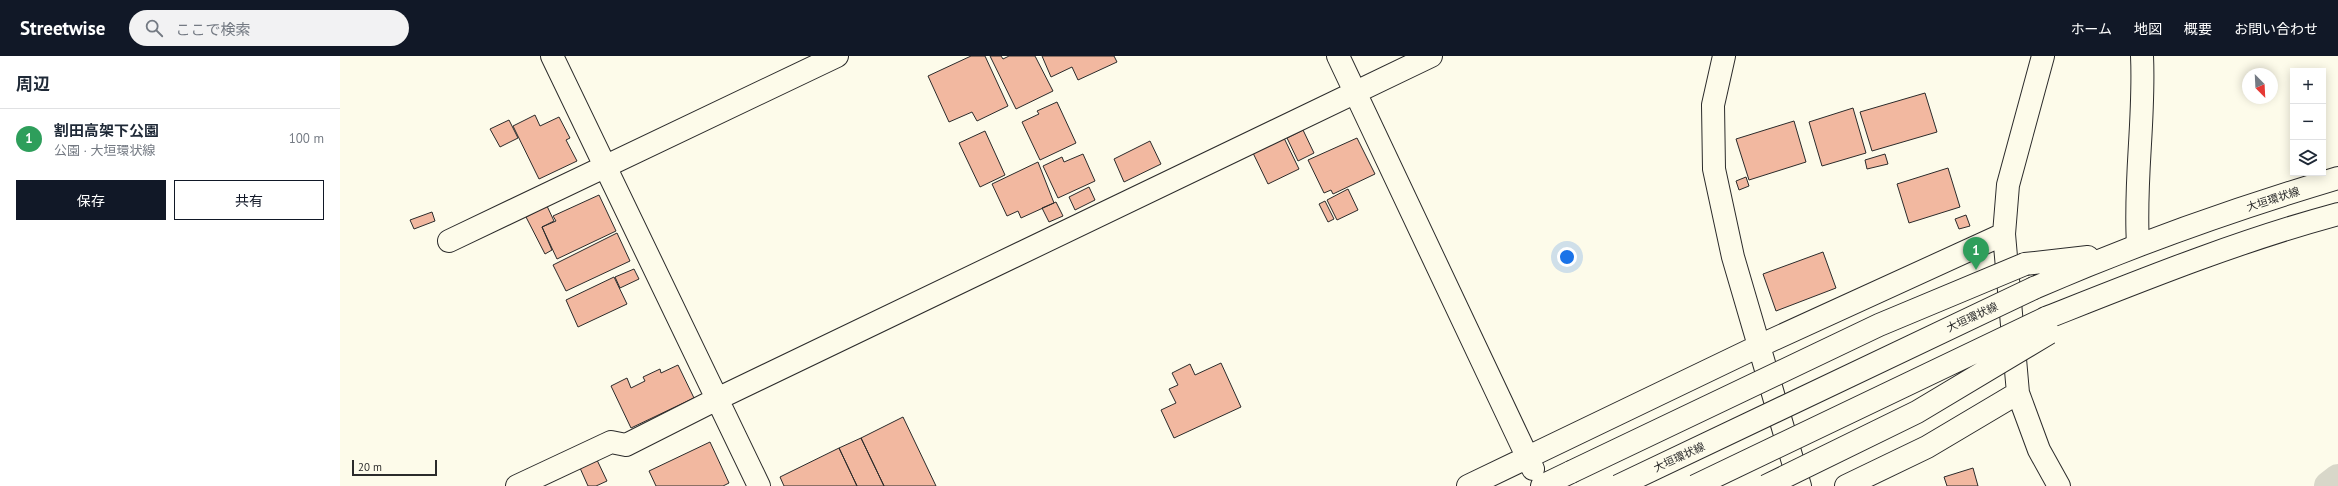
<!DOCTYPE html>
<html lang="ja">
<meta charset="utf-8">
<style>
:root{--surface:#fff;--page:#f2f2f3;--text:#1f2937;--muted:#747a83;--line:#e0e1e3;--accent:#111827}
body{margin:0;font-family:"PT Sans","Noto Sans JP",sans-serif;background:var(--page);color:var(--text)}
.controls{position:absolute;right:12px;top:12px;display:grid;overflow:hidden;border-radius:0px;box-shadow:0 2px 10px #0003}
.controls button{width:36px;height:36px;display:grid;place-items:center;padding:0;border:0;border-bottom:1px solid var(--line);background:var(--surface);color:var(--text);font:20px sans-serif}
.compass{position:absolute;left:1902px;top:12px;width:36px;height:36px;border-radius:50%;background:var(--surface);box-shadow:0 2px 10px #0003;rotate:156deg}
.scale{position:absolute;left:12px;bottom:10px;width:85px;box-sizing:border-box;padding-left:4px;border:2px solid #2b2b2b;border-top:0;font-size:11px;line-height:14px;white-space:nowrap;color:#2b2b2b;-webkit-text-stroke:3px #fdfbea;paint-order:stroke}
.you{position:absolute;left:1227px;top:201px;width:14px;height:14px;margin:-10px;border:3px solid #fff;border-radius:50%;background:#1a73e8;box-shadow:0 0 0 6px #1a73e833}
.badge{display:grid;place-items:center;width:26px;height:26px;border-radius:50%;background:var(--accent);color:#fff;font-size:13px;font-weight:700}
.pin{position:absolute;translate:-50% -33px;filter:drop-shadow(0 1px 2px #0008)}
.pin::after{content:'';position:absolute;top:21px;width:14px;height:12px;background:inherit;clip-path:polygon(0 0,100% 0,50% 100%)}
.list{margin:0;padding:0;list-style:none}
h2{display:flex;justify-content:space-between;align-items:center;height:52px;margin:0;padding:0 16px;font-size:17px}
h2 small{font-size:13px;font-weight:400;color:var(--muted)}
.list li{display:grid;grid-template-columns:26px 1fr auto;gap:12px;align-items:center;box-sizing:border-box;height:60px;padding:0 16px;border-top:1px solid var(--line)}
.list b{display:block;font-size:15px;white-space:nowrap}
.list p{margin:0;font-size:13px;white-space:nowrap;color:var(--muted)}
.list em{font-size:13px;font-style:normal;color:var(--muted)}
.actions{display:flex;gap:8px;padding:12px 16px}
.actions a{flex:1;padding:9px 0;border:1px solid var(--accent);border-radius:0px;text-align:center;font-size:14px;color:var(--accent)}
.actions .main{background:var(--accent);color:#fff}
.icon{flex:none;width:22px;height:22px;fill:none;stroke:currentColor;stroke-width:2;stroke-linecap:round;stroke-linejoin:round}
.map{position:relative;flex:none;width:1998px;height:430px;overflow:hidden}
header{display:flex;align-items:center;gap:24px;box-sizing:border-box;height:56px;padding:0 20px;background:var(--accent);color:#fff}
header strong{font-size:19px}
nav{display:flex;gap:22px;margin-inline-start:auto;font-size:14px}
.search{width:280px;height:36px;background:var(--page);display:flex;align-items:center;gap:10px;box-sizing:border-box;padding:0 14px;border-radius:22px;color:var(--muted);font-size:15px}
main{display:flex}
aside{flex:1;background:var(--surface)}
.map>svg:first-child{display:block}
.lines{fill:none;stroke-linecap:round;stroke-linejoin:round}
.canal{stroke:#d8d7c9;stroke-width:30}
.building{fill:#f2b8a0;stroke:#2b2b2b}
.minor-casing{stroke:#2b2b2b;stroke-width:24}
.major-casing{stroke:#2b2b2b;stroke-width:24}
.minor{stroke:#fdfbea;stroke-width:22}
.major{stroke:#fdfbea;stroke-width:22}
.major-bridge-casing{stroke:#2b2b2b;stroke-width:24;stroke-linecap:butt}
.major-bridge{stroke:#fdfbea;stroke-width:22}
.labels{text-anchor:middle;stroke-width:3;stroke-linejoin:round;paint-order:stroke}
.street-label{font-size:11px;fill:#2b2b2b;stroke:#fdfbea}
</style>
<header>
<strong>Streetwise</strong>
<div class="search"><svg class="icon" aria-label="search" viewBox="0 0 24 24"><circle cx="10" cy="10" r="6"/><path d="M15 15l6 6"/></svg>ここで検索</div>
<nav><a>ホーム</a><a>地図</a><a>概要</a><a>お問い合わせ</a></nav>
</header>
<main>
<aside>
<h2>周辺<small></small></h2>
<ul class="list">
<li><span class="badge" style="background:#2e9e5b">1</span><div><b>割田高架下公園</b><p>公園 · 大垣環状線</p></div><em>100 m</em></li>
</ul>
<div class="actions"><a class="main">保存</a><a>共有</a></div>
</aside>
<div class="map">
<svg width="1998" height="430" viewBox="0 0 1998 430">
<rect width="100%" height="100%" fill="#fdfbea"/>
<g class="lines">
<!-- canal -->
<path class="canal" d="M1989,430L1998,423"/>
</g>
<!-- building -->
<path class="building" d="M631,0H645L668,50L637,65L632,56L609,66L588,20Z
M650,0H661L663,3L669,0H695L713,35L676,53Z
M702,0H774L777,6L738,24L732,11L711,21Z
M1585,37L1597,76L1532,95L1520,56Z
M717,46L736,87L700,104L682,66L699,58L697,55Z
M1513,52L1526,97L1482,110L1469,66Z
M195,59L200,70L219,61L230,82L226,84L237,105L199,123L173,70Z
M169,64L178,82L160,91L150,73Z
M1454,65L1466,106L1409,124L1396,83Z
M963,74L974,97L958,105L947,82Z
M645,75L665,119L640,131L619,87Z
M944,82L959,113L928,128L913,97Z
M1017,82L1035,118L993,138L991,134L984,137L968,104Z
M810,85L821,108L784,126L774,103Z
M743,98L755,125L718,142L703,110L722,101L724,106Z
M1545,98L1548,108L1527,113L1525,104Z
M698,106L714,147L681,162L678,155L667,160L652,128Z
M1608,112L1620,151L1569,167L1557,128Z
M1406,121L1409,130L1399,134L1396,125Z
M749,131L755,144L735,154L729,141Z
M1008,133L1018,154L997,164L987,144Z
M259,139L276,175L217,203L202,171L216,165L213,160Z
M985,145L994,163L988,166L979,148Z
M716,146L723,160L709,166L702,152Z
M207,150L214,165L202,171L212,194L205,198L186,161Z
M92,156L95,165L74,173L70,164Z
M1626,159L1630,170L1619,173L1615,163Z
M277,177L290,205L226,235L213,209Z
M1483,196L1496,232L1436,255L1423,218Z
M294,213L299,223L280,232L275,221Z
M274,221L287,248L238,271L226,244Z
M881,307L901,351L834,382L821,354L836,347L829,333L838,329L832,317L850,308L855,319Z
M338,309L354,342L291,372L271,330L287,322L291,332L305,325L303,321L320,313L321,317Z
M563,361L596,430H544L521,382Z
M521,382L544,430H517L499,392Z
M370,386L389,427L383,430H316L309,415Z
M499,392L517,430H444L440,421Z
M257,404L267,425L256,430H248L240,412Z
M1633,412L1638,430H1607L1604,421Z"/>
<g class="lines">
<!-- minor casing -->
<g class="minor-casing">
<path id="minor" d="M212,0L419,430
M998,0L1193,413
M1384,0L1373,49L1374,113L1393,201L1460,430
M1703,0L1668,129L1664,178L1678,337L1699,394L1719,430
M109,185L497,0
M1798,188C1794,125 1805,63 1802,0
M177,430L271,386L286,389L377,343L1091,0
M1128,430L1419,290L1664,178
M1506,430L1587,391L1678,337"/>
</g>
<!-- major casing -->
<g class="major-casing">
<path id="major" d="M1685,208L1748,201
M1694,232C1793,189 1894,153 1998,122
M1706,262C1802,224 1898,185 1998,158
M1202,430L1231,416"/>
</g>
<!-- minor -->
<use href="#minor" class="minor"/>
<!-- major -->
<use href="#major" class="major"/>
<!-- major-bridge casing -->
<g class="major-bridge-casing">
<path id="major-bridge" d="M1231,416L1539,269L1685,208
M1278,430L1694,232
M1355,430L1706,262
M1426,430L1577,356L1709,277"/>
</g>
<!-- major-bridge -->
<use href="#major-bridge" class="major-bridge"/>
</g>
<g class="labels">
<!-- street labels -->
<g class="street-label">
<text transform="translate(1933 143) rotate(-18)" y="4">大垣環状線</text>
<text transform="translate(1632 261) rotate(-25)" y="4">大垣環状線</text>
<text transform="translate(1339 401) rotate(-25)" y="4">大垣環状線</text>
</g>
</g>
</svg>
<div class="controls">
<button>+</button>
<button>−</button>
<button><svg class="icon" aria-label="layers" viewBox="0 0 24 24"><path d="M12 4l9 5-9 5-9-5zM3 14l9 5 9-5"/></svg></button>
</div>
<svg class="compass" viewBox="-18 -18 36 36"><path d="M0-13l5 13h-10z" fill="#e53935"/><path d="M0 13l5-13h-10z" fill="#747a83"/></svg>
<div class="scale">20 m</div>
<div class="you"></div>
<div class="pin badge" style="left:1636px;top:214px;background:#2e9e5b">1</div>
</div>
</main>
